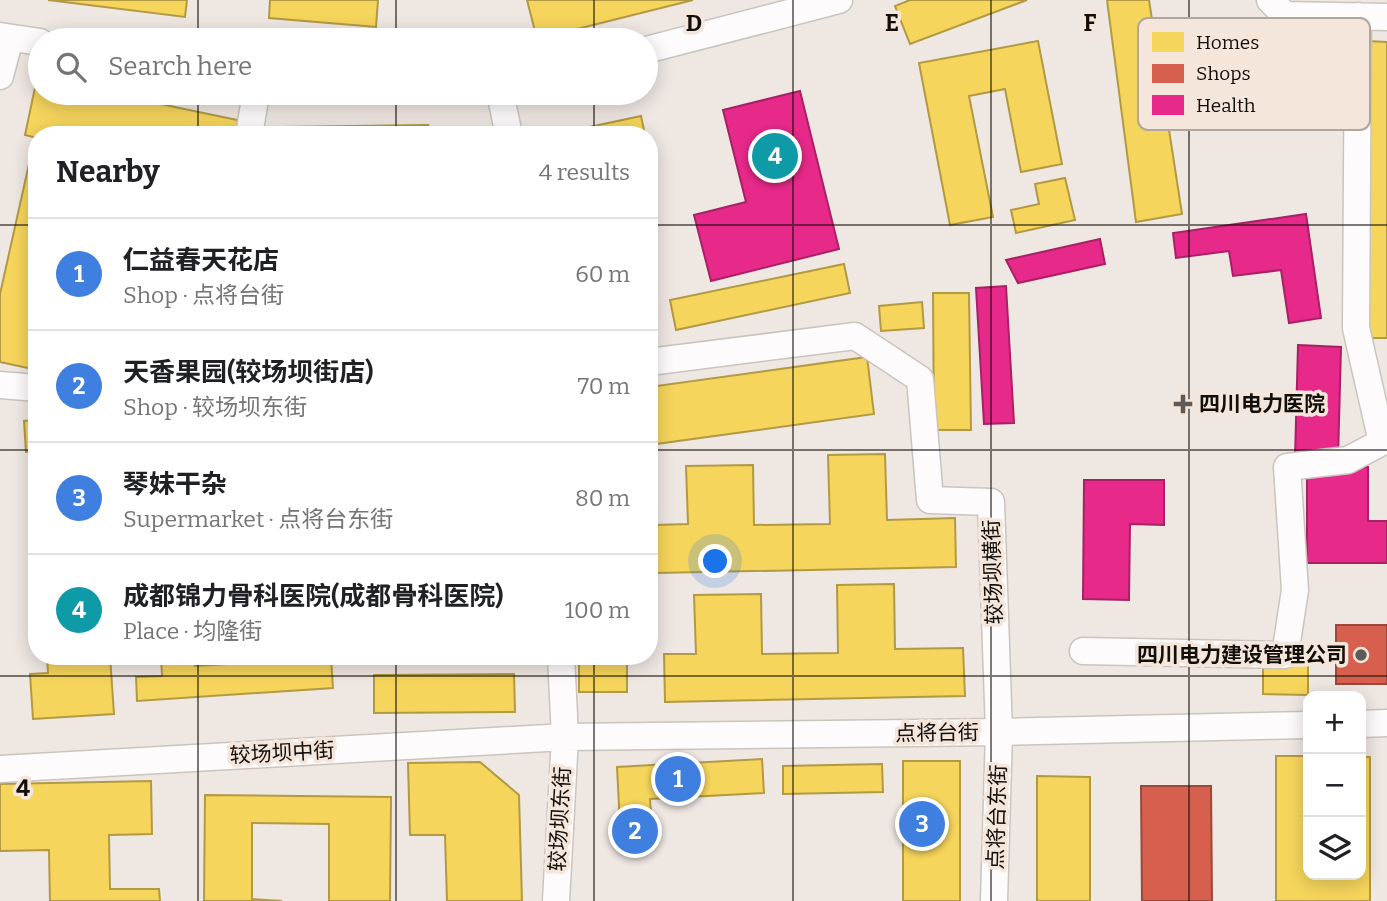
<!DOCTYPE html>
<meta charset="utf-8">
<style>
:root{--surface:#fff;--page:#f6f6f6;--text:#202124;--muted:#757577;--line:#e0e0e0;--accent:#0b8043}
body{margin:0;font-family:Bitter,"Noto Sans SC",serif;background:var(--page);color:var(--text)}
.controls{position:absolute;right:21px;bottom:21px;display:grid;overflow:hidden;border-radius:14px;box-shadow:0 4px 18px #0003}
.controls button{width:63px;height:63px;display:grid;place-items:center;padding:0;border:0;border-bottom:2px solid var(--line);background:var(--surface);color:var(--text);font:35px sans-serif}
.you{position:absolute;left:716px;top:562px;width:24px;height:24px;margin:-18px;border:5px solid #fff;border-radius:50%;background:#1a73e8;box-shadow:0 0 0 10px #1a73e833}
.badge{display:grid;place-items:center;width:46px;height:46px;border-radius:50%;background:var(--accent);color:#fff;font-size:23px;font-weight:700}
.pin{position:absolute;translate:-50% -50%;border:4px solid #fff;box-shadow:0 2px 7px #0006}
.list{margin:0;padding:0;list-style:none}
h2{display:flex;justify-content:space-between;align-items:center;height:91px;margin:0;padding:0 28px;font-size:30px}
h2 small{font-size:23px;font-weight:400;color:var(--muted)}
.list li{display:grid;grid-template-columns:46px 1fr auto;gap:21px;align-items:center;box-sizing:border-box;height:112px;padding:0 28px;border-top:2px solid var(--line)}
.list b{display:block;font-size:26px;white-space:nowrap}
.list p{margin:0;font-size:23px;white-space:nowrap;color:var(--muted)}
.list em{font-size:23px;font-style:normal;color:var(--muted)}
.icon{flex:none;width:38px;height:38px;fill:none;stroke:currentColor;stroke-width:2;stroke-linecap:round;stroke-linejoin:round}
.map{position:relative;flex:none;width:1387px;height:901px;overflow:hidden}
.search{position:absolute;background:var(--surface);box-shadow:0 4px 18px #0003;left:28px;top:28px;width:630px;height:77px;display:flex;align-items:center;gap:18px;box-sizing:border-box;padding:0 24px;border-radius:38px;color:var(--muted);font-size:26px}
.panel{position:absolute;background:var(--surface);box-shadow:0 4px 18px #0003;left:28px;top:126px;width:630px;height:539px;border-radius:28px}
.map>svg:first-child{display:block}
.homes{fill:#f6d55c;stroke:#b29943;stroke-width:2}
.shops{fill:#d6604d;stroke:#9b4739;stroke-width:2}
.health{fill:#e7298a;stroke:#a72164;stroke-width:2}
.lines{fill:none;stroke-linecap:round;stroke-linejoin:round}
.minor-casing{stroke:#cac4bf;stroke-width:29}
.minor{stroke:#fdfbfb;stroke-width:26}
.grid{fill:none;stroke:#120e0a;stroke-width:2;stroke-opacity:0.55}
.poi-dot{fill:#5f5a56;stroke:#f5e6dc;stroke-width:2.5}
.labels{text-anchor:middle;stroke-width:7;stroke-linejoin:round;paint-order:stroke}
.poi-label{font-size:21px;font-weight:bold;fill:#120e0a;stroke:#f5e6dc;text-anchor:start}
.street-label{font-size:21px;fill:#120e0a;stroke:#f5e6dc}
.key{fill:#f5e6dc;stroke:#b1a59d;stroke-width:2}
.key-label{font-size:19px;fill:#120e0a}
.grid-label{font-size:23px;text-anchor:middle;font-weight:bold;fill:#120e0a;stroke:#f5e6dc;stroke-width:7;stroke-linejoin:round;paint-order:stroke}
</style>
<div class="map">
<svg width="1387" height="901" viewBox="0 0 1387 901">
<rect width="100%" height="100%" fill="#efe7e2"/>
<!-- homes -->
<path class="homes" d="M48,0H187L185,17Z
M270,0H378L376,27L269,18Z
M527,0H693L537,39Z
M910,0H1027L910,44L895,6Z
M1107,0H1149L1182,214L1136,222Z
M1038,41L1062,164L1021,172L1005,89L969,96L993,217L950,225L919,63Z
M1368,41L1387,42V338H1366Z
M37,78L40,79V93H108L242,121L239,135H37V138L25,135Z
M641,116L645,135H552Z
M428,125L436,135H282V127Z
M29,164L37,166V370L0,362V294Z
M1065,178L1075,220L1016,233L1011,210L1039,204L1035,184Z
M844,264L850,293L676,330L670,300Z
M933,293H969L971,430H934Z
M922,302L924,328L881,331L879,306Z
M867,357L874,414L656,444L649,387Z
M37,420V451L26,452L24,421Z
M885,454L887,520L955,518L956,567L657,573L656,525L688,524L686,466L753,465L754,525L830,524L828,455Z
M894,584L895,649L963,648L965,696L665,702L664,654H696L694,595L761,594L762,654L838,653L837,585Z
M47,656H110L114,714L33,719L30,674L48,673Z
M161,656H194L195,666L259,662L258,656H290V660L331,658L333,688L137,701L136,677L162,676Z
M579,656H627V692H579Z
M1263,664L1308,665V695L1263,694Z
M514,674L515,712L374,713V675Z
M1276,756H1308V875H1361V757H1370V901H1276Z
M762,759L764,793L650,799L653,843L621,845L617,767Z
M903,761H960V901H903Z
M480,762L519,795L522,901H447L445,835H410L408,763Z
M882,764L883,792L783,794V766Z
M1037,776L1090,777V901H1037Z
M151,781L152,834L109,835L110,889H159L160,901H50L49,850L0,851V784Z
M205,795L391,797L390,901H329V824L252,823V899L282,901H204Z"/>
<!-- shops -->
<path class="shops" d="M1336,625H1387V684H1336Z
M1141,786H1211L1212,901H1142Z"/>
<!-- health -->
<path class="health" d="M800,91L839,249L711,281L694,215L746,202L723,110Z
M1306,214L1321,318L1289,323L1281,270L1233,276L1229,251L1176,258L1173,233Z
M1100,239L1105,264L1018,283L1006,260Z
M1006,286L1014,423L984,424L976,288Z
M1298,345L1341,347L1338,459L1295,458Z
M1307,467H1368V521H1387V563H1307Z
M1084,480H1164V525L1130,524L1129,600L1083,599Z"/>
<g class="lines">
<!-- minor casing -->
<g class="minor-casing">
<path id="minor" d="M1270,0L1285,15L1387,17
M0,36L40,42
M646,50L839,0
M0,76L10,38
M500,93L509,135
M249,135L256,93
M649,362L855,336L920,379L930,500L991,502L999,732L994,901
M0,385L37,388
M1083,651L1285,655L1295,590L1287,467L1348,460L1382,442L1356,328L1358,16
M1361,724L1387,723
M0,769L565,737L999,732L1308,725
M556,901L565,737L561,656"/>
</g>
<!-- minor -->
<use href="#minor" class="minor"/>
</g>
<!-- grid -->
<path class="grid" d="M198,0V40M396,0V40M594,0V40M793,0V901M991,0V901M1189,0V901M198,93V135M396,93V135M594,93V135M0,225H37M649,225H1387M0,450H37M649,450H1387M198,656V901M396,656V901M594,656V901M0,676H1387"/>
<!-- markers -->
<g class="poi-dot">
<path d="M1179.5 393.5h7v7h7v7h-7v7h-7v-7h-7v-7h7z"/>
<circle cx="1361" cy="655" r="7"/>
</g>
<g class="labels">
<!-- poi labels -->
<g class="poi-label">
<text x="1199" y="411">四川电力医院</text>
<text x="1347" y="662" text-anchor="end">四川电力建设管理公司</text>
</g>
<!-- street labels -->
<g class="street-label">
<text transform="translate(993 572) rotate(-92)" y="7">较场坝横街</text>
<text transform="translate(937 733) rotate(-1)" y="7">点将台街</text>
<text transform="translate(282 753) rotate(-3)" y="7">较场坝中街</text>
<text transform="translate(997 817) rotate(-88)" y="7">点将台东街</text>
<text transform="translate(560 819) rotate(-87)" y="7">较场坝东街</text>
</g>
</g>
<!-- legend -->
<rect x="1138" y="18" width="232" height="112" rx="10" class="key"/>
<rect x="1152" y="32" width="32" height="20" fill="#f6d55c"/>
<rect x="1152" y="64" width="32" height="19" fill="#d6604d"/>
<rect x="1152" y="95" width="32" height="20" fill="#e7298a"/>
<g class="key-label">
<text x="1196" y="49">Homes</text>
<text x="1196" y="80">Shops</text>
<text x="1196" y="112">Health</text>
</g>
<g class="grid-label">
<text x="694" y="31">D</text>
<text x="892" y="31">E</text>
<text x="1090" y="31">F</text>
<text x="23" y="796">4</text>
</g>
</svg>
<div class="controls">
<button>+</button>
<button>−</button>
<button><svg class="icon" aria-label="layers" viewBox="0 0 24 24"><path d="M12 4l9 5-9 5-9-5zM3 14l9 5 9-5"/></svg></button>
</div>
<div class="you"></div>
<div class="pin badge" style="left:678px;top:779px;background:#3f7fe0">1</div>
<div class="pin badge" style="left:635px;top:831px;background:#3f7fe0">2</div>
<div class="pin badge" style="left:922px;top:824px;background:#3f7fe0">3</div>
<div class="pin badge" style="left:775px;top:156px;background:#0f9aa8">4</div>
<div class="search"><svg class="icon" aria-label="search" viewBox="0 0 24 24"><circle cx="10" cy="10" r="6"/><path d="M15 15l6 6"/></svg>Search here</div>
<section class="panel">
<h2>Nearby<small>4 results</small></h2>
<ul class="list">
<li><span class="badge" style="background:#3f7fe0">1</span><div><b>仁益春天花店</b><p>Shop · 点将台街</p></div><em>60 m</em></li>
<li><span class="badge" style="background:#3f7fe0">2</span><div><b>天香果园(较场坝街店)</b><p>Shop · 较场坝东街</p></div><em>70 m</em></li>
<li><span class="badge" style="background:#3f7fe0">3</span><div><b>琴妹干杂</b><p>Supermarket · 点将台东街</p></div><em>80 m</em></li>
<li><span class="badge" style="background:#0f9aa8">4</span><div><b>成都锦力骨科医院(成都骨科医院)</b><p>Place · 均隆街</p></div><em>100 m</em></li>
</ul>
</section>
</div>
